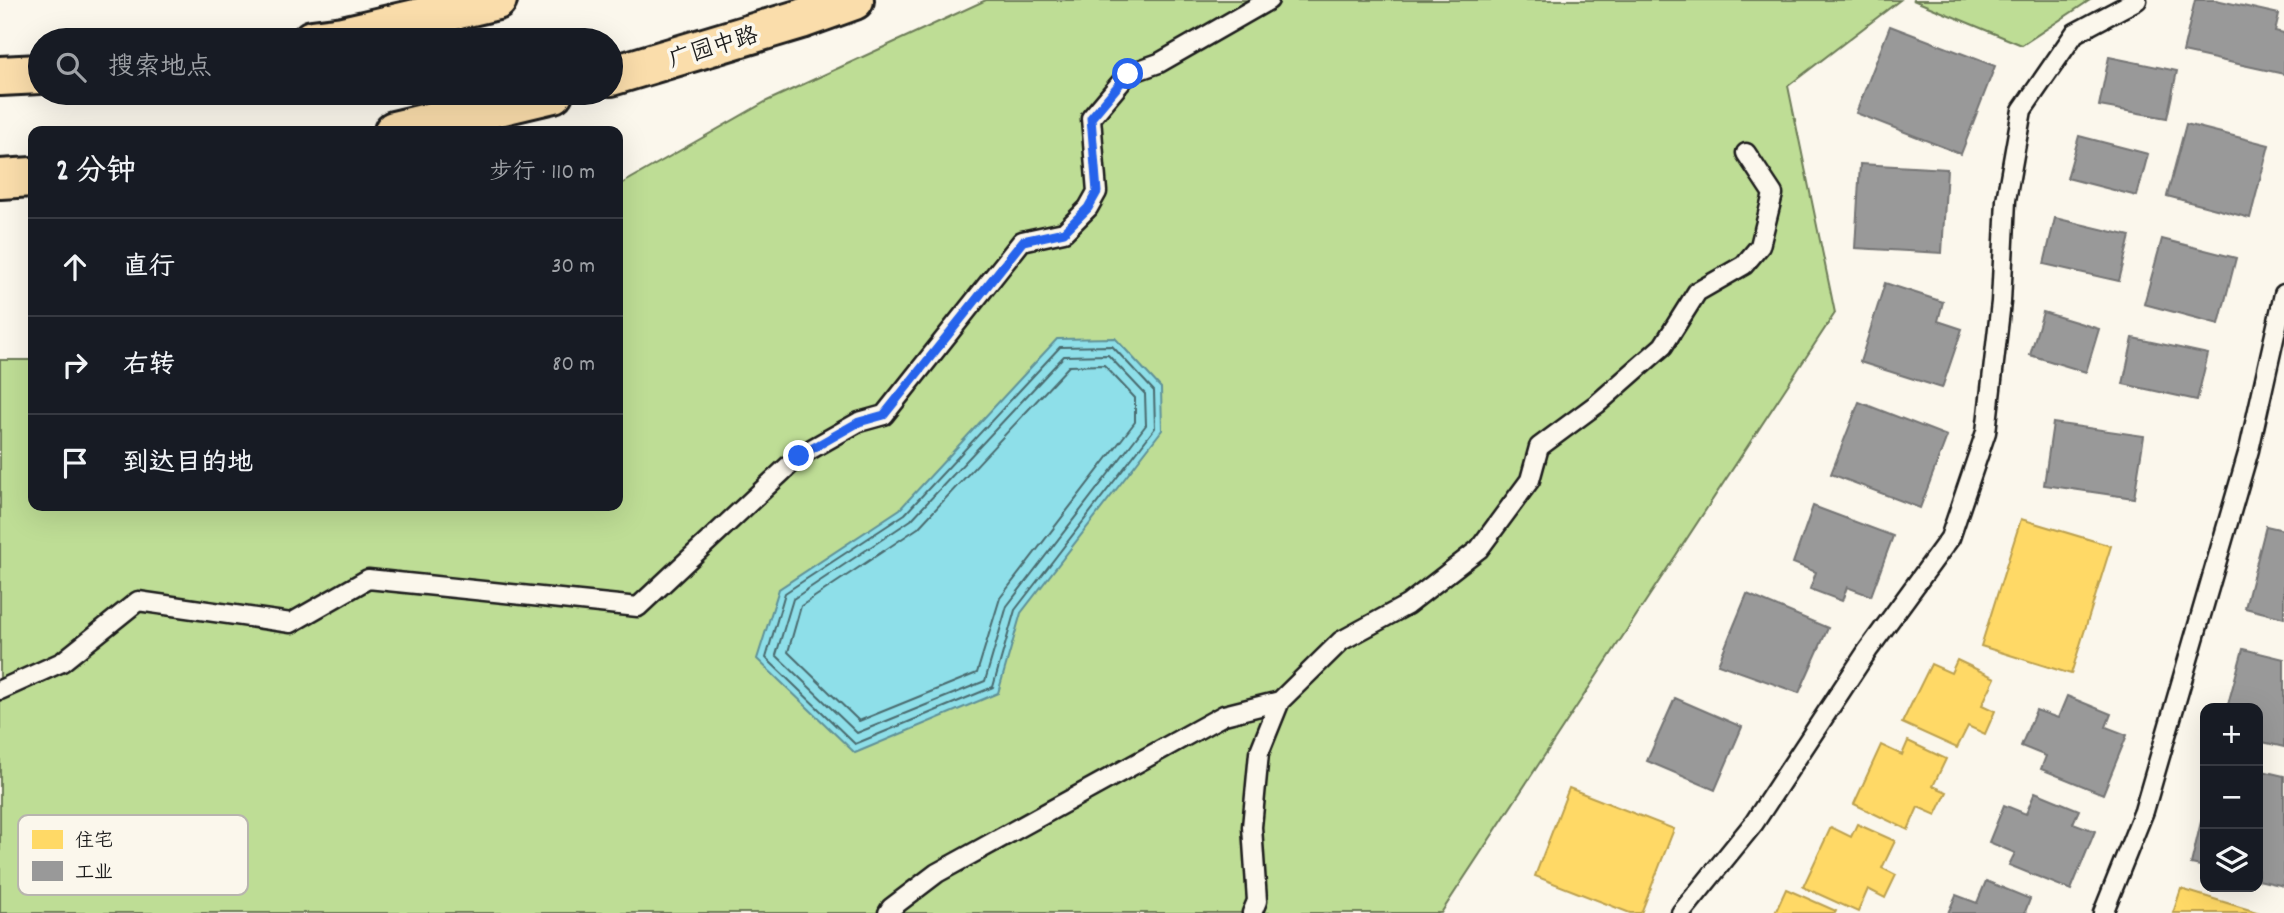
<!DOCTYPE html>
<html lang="zh">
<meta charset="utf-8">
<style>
:root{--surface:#171b24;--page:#242831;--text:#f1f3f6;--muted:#9ea1a6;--line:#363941}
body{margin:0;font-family:Dekko,"LXGW WenKai TC",sans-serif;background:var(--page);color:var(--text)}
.controls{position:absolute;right:21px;bottom:21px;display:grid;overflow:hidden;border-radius:14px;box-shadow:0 7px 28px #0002}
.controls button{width:63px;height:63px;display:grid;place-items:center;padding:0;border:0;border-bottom:2px solid var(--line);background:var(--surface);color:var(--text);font:35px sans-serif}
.stop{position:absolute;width:21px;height:21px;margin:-16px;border:5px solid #2563eb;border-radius:50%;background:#fff}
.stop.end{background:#2563eb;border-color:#fff;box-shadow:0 2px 7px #0008}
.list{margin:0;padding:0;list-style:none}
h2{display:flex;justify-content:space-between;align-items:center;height:91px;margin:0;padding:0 28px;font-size:30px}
h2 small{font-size:23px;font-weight:400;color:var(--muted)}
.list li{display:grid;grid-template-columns:46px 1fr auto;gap:21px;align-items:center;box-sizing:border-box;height:98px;padding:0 28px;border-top:2px solid var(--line)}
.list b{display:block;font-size:26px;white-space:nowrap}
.list em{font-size:23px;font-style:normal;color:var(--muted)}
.icon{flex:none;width:38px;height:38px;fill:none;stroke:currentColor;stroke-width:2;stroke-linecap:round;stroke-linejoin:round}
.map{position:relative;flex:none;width:2284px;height:913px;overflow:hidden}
.search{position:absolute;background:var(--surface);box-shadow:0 7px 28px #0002;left:28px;top:28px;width:595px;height:77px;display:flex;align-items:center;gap:18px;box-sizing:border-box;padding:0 24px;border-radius:38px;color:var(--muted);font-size:26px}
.panel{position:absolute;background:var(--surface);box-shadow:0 7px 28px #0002;left:28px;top:126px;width:595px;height:385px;border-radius:14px}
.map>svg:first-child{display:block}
.green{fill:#bedd95;stroke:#6d7c58;stroke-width:2}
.water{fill:#8edfe9;stroke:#609197;stroke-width:2}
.homes{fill:#ffd966;stroke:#bba050;stroke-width:2}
.industry{fill:#999;stroke:#747474;stroke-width:2}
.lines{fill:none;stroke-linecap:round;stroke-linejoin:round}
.shore{stroke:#4a6a6e;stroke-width:2}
.lane-casing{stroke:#1c1c1c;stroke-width:23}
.primary-casing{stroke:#1c1c1c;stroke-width:44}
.lane{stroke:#fbf7ec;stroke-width:18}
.primary{stroke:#faddab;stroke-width:38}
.route{stroke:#2563eb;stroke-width:9}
.labels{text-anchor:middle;stroke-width:7;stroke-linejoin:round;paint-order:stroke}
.street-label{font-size:23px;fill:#1c1c1c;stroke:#fbf7ec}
.key{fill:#fbf7ec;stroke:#b8b5ae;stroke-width:2}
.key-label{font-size:19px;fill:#1c1c1c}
</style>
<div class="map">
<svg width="2284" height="913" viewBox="0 0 2284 913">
<rect width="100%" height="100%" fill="#fbf7ec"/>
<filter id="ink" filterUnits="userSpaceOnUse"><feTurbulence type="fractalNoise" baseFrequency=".0143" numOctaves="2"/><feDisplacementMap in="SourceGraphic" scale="14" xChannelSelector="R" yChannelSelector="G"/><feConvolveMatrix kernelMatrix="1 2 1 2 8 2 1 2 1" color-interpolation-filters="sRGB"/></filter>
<g filter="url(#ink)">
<!-- green -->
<path class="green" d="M986,0H1900L1788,86L1835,313L1441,913H0V360H33V506H618V186L767,101Z
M1913,0H2090L2022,45Z"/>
<!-- water -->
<path class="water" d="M1115,338L1161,388L1162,430L1021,613L998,693L855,753L757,659L779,589L900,509L1057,339Z"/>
<!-- homes -->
<path class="homes" d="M2021,519L2111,546L2071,674L1981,646Z
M1957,660L1995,678L1982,705L1995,711L1985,734L1968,726L1957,748L1902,723L1931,664L1951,673Z
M1908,741L1946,759L1933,786L1947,792L1936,815L1918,807L1908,830L1854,804L1881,745L1902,755Z
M1569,788L1674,829L1641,913H1630L1535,876Z
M1857,824L1895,841L1882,868L1896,875L1885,898L1868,889L1858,912L1803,887L1831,827L1851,837Z
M1786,889L1836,911L1835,913H1775Z
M2181,889L2260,913H2173Z"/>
<!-- industry -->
<path class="industry" d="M2195,0H2216L2279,14L2275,31L2284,33V74L2183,52Z
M1890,26L1995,66L1961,154L1856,113Z
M2109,57L2177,71L2167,118L2099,106Z
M2186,124L2269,145L2250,218L2167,196Z
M2079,136L2148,154L2137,196L2067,178Z
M1860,164L1947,169L1942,253L1855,248Z
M2055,218L2130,236L2119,281L2044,264Z
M2162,239L2236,258L2219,324L2144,304Z
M1885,283L1943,302L1938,321L1962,329L1942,388L1860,362Z
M2043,312L2099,329L2086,372L2030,355Z
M2133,338L2208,354L2197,400L2123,384Z
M1859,402L1947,436L1920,508L1831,474Z
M2053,423L2144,436L2134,498L2044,485Z
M1813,506L1893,536L1871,596L1847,587L1842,601L1810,589L1816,572L1793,563Z
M2266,526L2284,530V618L2245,608Z
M1747,594L1828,628L1799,693L1718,664Z
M2243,649L2284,659V747L2258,741V708H2227Z
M2067,696L2111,714L2106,727L2127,735L2103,794L2041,769L2046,756L2021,746L2036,710L2058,718Z
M1675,698L1742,727L1715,790L1647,761Z
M2258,770L2284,776V886L2258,880Z
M2035,792L2079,810L2073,823L2095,831L2071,890L2009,865L2015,853L1989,842L2004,805L2026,814Z
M2205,805V867L2191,864Z
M1986,881L2030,899L2025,912L2028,913H1948L1956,895L1977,903Z"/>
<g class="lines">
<!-- shore -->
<path class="shore" d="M1112,346L1154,391L1155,428L1015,610L993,687L855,744L766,658L785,593L905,514L1060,347Z
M1108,355L1145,394L1146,425L1007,606L985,681L857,733L776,655L793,599L911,520L1064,356Z
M1104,365L1135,398V422L1000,598L977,673L859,721L788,652L801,606L918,528L1069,366Z"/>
<!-- lane casing -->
<g class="lane-casing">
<path id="lane" d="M0,690L62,662L138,601L291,623L368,579L638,607L799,456L859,422L884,415L1022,241L1064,232L1088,208L1097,192L1091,118L1128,74L1159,63L1269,0
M888,913L891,908L937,873L1224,715L1280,701L1341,641L1407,605L1479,549L1530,480L1539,447L1597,404L1663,346L1697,292L1744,265L1760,246L1773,194L1746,153
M1252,913L1257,901L1252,827L1259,753L1280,701
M1681,913L1754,823L1868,650L1950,538L1986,432L2001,302L2006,200L2022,110L2075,33L2137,0
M2103,913L2144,811L2249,450L2284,294"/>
</g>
<!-- primary casing -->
<g class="primary-casing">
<path id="primary" d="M312,40L343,36L497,0
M0,76L40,74
M611,76L801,19L854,0
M394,131L553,93
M0,179L33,177"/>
</g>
<!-- lane -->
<use href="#lane" class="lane"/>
<!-- primary -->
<use href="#primary" class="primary"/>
</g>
</g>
<g class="lines" filter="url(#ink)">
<!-- route -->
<path class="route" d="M799,456L859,422L884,415L1023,241L1064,232L1088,208L1097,192L1091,118L1128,74"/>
</g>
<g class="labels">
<!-- street labels -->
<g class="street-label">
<text transform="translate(713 46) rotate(-17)" y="8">广园中路</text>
</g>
</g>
<!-- legend -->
<rect x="18" y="815" width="230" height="80" rx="10" class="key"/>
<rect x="32" y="830" width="31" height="19" fill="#ffd966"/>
<rect x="32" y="861" width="31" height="20" fill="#999"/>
<g class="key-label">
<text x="75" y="846">住宅</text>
<text x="75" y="878">工业</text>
</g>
</svg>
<div class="controls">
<button>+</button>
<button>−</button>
<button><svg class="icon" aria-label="layers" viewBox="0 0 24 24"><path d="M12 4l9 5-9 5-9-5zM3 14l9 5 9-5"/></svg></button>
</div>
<div class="stop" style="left:1128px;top:74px"></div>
<div class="stop end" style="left:799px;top:456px"></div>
<div class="search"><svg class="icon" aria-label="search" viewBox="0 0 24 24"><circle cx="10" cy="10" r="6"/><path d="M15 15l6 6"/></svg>搜索地点</div>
<section class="panel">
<h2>2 分钟<small>步行 · 110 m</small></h2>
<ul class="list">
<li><svg class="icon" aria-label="ahead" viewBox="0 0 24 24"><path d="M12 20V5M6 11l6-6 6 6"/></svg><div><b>直行</b></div><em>30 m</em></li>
<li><svg class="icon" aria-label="right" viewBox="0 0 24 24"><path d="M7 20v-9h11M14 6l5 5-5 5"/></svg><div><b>右转</b></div><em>80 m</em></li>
<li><svg class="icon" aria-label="arrive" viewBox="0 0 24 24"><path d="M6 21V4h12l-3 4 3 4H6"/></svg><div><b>到达目的地</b></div></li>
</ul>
</section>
</div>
